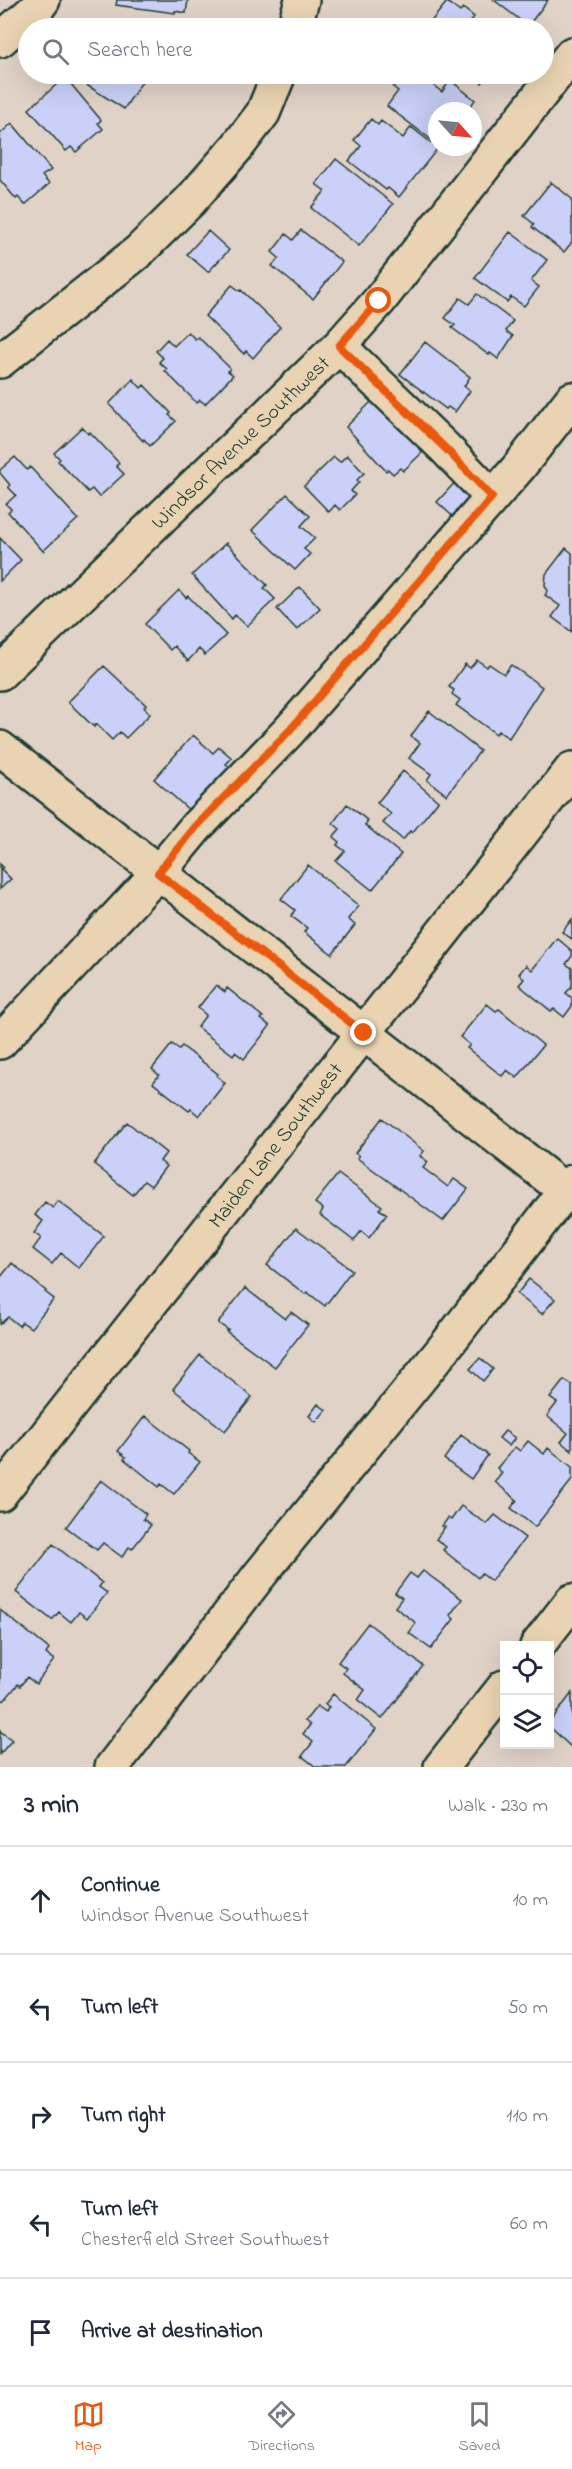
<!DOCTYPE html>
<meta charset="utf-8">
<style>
:root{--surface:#fff;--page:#f6f6f7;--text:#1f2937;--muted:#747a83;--line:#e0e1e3;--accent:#ea580c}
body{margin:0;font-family:"Indie Flower",sans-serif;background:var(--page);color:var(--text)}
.controls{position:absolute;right:18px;bottom:18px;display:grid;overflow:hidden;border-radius:0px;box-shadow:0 6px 24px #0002}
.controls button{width:54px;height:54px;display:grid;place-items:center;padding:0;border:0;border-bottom:2px solid var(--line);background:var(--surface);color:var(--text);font:30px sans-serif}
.compass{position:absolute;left:428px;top:102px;width:54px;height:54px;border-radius:50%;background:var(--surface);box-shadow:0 6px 24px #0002;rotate:117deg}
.stop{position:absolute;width:18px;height:18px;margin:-14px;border:4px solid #ea580c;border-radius:50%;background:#fff}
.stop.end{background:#ea580c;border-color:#fff;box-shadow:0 2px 6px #0008}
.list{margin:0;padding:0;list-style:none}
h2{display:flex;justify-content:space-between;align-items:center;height:78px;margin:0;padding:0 24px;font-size:26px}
h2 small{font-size:20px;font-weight:400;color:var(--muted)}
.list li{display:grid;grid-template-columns:39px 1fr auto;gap:18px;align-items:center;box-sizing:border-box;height:108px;padding:0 24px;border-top:2px solid var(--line)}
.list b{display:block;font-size:22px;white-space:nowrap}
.list p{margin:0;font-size:20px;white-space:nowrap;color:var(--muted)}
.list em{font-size:20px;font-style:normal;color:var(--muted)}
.icon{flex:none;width:33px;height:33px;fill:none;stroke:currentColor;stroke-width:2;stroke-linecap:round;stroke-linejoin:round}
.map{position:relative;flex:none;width:572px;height:1767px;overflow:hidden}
.search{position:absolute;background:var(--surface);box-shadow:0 6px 24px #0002;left:18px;right:18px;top:18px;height:66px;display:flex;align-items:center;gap:15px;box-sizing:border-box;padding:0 21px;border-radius:33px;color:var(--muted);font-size:22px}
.sheet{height:618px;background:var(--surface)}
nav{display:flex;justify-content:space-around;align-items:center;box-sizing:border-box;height:84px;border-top:2px solid var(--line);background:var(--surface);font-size:16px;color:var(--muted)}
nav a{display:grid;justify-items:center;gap:3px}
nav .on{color:var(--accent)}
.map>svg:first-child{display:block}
.building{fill:#cbd0f8;stroke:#1f3d34;stroke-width:1.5}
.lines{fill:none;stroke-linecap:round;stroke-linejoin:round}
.minor-casing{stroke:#1f3d34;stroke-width:38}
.minor{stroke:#e9d3b2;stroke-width:33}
.route{stroke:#ea580c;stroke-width:8}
.labels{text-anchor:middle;stroke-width:6;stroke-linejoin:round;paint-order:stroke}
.street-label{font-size:21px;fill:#1f3d34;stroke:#e9d3b2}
</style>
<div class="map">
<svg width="572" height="1767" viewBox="0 0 572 1767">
<rect width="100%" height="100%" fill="#e0d2c7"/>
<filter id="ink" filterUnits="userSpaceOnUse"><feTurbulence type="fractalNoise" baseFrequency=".0167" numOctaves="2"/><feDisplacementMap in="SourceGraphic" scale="12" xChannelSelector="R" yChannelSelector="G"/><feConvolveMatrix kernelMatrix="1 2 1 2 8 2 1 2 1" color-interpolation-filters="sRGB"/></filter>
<g filter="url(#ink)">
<!-- building -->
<path class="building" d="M117,0H188L186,13L175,11V13L116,5Z
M494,0H548L528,26Z
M447,2L460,12L463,8L474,17L471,21L480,28H434L429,24Z
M72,74H147L124,109L71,75Z
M404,74H418L442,92L450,80L475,100L467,111H437V144L387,106L398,91L393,87Z
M470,74H489L482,83Z
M65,77L101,120L98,123L103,129L76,152L71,147L66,151L29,109Z
M371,119L378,125L381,121L403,138L411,127L438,148L399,197L388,188L386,190L349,161L361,146L354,140Z
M12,123L51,170L42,176L49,184L25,205L18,197L16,199L0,180V134Z
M336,159L393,204L359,246L311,208L325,191L316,184Z
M551,182L572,199V242L564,252L532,227L534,224L524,216Z
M301,230L342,262L313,299L272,266L279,258L272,252L286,234L293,240Z
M208,231L229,250L208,272L187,254Z
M510,232L547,260L531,281L539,287L524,306L511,297L507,302L475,278Z
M232,285L240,291L241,290L280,327L253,358L246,351L244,354L205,316Z
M477,294L513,321L506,331L513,336L498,359L490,353L489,355L452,328L455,325L445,318L460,298L469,304Z
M188,332L195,339L198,337L230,368L228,371L233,375L205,404L200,400L197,403L165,371L167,369L159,362L163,358L156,351L167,339L174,346Z
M425,342L470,377L464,386L470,391L455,412L448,407L446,409L400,374Z
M133,379L141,388L144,385L171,413L169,415L176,421L150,446L144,439L143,441L109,404Z
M378,395L426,449L403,471L400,468L393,474L388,469L386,471L346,427Z
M82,427L88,434L90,432L119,463L116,466L124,474L99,497L92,489L88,492L58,461L60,459L54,453Z
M347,455L364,473L357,480L359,482L351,491L355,495L340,510L335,505L329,512L304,486L334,457L340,462Z
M15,457L27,470L30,467L78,519L43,551L8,512L11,509L6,504L16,495L8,487L10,485L0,473V470Z
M458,479L481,500L461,524L437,502Z
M287,494L310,516L301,526L315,538L304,549L310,554L295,570L252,530Z
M0,538L21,560L0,581Z
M226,543L267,585L264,588L275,599L247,626L235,615L232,619L192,575Z
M566,548L572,553V632L552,617L560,606L545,595L548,591L545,585L546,574Z
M300,587L320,608L297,630L277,609Z
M179,590L186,598L188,596L226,635L205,655L199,649L188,661L174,646L170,650L145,624Z
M477,660L487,667L489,664L504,674L511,665L542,687L509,738L498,731L496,734L456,705L460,700L452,694L454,690L449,687L465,664L470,668Z
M104,666L146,705L144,707L150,714L126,738L120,732L112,740L96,724L94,727L68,702Z
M429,711L480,751L447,795L427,780L431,774L409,758L420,743L411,736Z
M193,735L213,753L219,747L232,758L226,764L230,767L211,788L199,819L154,779Z
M403,771L438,801L412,833L410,831L403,840L383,823L391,814L377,803Z
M347,804L368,821L365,825L401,854L372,890L336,861L345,851L337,845L339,842L333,837L340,829L333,823Z
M0,864L3,867L1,869L11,879L0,889Z
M308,865L359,906L348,919L355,925L332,954L304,932L307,928L291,916L295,910L281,899Z
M572,919V939L562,932Z
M557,938L572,951V956L566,964L572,968V986L566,993L572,998V1006L564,1017L554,1009L551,1011L519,985L524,979L519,974L526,965L532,970Z
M216,985L225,992L227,988L263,1017L261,1019L270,1026L244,1059L235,1052L233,1055L197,1027L206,1015L198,1008Z
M487,1004L496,1011L499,1009L543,1045L517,1078L507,1070L502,1076L467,1048L470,1045L460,1037Z
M172,1044L179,1049L182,1046L218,1074L217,1076L225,1083L199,1116L191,1109L189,1111L153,1083L159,1075L152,1069Z
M382,1118L424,1151L420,1156L428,1162L423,1168L448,1187L454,1179L468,1189L443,1221L357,1158L359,1156L355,1153Z
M127,1122L166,1153L160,1161L166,1166L151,1186L144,1181L133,1195L94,1164Z
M338,1174L382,1206L379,1209L387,1214L369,1238L361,1231L354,1241L320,1215L323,1209L315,1203Z
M58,1201L104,1236L79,1268L61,1253L52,1264L33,1249L41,1238L34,1233L43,1221L35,1215L45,1202L53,1208Z
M296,1228L352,1270L325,1306L307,1292L305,1294L267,1265Z
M12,1263L46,1291L45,1292L54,1299L31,1328L22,1322L19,1326L8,1317L0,1324V1278Z
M529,1279L555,1299L542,1314L517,1294Z
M245,1288L285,1319L291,1312L308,1325L275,1367L226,1331L228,1330L218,1323Z
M200,1355L252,1397L225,1431L173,1389Z
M480,1358L493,1369L483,1381L470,1369Z
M564,1380L572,1385V1451L561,1442L568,1433L547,1416L557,1403L550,1398Z
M318,1404L326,1410L316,1422L309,1416Z
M145,1416L189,1451L188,1453L200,1462L174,1494L161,1484L159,1487L124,1459L126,1457L118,1451Z
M505,1431L515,1438L509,1446L499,1438Z
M461,1435L488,1455L471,1479L444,1459Z
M528,1441L544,1454L548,1448L572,1467V1480L535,1527L511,1508L517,1500L495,1482L502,1473L497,1468L515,1447L520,1451Z
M101,1480L146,1514L143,1519L151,1525L132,1549L129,1547L122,1557L103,1543L97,1550L66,1527Z
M461,1506L487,1524L495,1515L525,1538L491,1581L481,1573L478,1578L443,1550L446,1547L436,1539L445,1527L442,1526L448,1518L451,1520Z
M53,1544L102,1583L99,1587L107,1593L87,1618L79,1612L71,1622L59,1612L52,1620L16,1592Z
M423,1571L462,1599L450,1615L454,1619L431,1649L409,1633L416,1623L395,1607L402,1598L395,1593L410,1573L417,1578Z
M0,1610L49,1649L46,1654L54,1660L36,1684L27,1677L20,1686L18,1684L4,1701L0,1697Z
M368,1623L423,1666L382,1719L358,1700L365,1690L343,1673L346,1668L338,1662Z
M572,1693V1748L550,1727V1722Z
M333,1694L376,1729L346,1767H316L302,1756L313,1742L303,1734L310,1725L305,1721L317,1706L326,1712L329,1707L325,1704Z
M0,1728V1731L12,1740L0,1754Z"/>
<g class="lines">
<!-- minor casing -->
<g class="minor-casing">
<path id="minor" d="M294,28L302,0
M0,40L38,7L43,0
M339,346L445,448L492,497
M0,361L138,252L190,201L237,147L263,113L279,74
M0,673L339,346L379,301L572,54
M0,748L572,1196
M0,1042L158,873L197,826L289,731L519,467L572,399
M0,1494L572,769
M537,1646L572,1601
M112,1767L258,1577L445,1347L572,1182
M441,1767L504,1687"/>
</g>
<!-- minor -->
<use href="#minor" class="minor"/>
</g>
</g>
<g class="lines" filter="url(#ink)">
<!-- route -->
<path class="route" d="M364,1033L158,873L196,826L289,731L492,497L445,448L339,346L379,301"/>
</g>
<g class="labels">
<!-- street labels -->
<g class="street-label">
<text transform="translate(240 442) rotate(-44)" y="7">Windsor Avenue Southwest</text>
<text transform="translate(275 1145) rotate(-52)" y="7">Maiden Lane Southwest</text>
</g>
</g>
</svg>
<div class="controls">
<button><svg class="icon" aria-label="locate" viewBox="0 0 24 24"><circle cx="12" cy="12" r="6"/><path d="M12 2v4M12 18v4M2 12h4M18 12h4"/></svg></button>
<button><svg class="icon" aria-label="layers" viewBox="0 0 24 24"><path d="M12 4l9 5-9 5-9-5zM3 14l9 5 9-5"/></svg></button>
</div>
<svg class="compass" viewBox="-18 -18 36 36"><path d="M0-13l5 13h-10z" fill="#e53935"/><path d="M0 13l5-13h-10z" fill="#747a83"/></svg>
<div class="stop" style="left:379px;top:301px"></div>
<div class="stop end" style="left:364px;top:1033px"></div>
<div class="search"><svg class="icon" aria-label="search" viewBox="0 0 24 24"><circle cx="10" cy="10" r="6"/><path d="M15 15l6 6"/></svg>Search here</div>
</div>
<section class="sheet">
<h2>3 min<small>Walk · 230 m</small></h2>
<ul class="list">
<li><svg class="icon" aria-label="ahead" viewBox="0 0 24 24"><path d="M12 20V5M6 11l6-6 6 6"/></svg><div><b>Continue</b><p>Windsor Avenue Southwest</p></div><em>10 m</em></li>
<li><svg class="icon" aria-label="left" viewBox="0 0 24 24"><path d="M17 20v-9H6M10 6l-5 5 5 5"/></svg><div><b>Turn left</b></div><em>50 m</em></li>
<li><svg class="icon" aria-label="right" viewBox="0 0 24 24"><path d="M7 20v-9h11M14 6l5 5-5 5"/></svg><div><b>Turn right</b></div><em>110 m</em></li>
<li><svg class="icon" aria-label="left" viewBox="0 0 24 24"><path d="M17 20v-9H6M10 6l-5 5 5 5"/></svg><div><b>Turn left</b><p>Chesterfield Street Southwest</p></div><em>60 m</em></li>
<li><svg class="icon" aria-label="arrive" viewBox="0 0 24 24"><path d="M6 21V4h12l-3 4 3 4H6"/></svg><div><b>Arrive at destination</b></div></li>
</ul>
</section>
<nav>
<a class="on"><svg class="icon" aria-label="map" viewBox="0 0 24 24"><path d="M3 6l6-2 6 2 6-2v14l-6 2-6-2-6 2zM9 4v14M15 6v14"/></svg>Map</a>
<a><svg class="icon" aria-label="directions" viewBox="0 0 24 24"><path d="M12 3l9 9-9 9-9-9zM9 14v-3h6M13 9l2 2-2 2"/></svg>Directions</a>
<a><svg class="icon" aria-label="saved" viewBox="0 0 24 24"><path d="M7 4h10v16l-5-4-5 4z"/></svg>Saved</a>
</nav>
